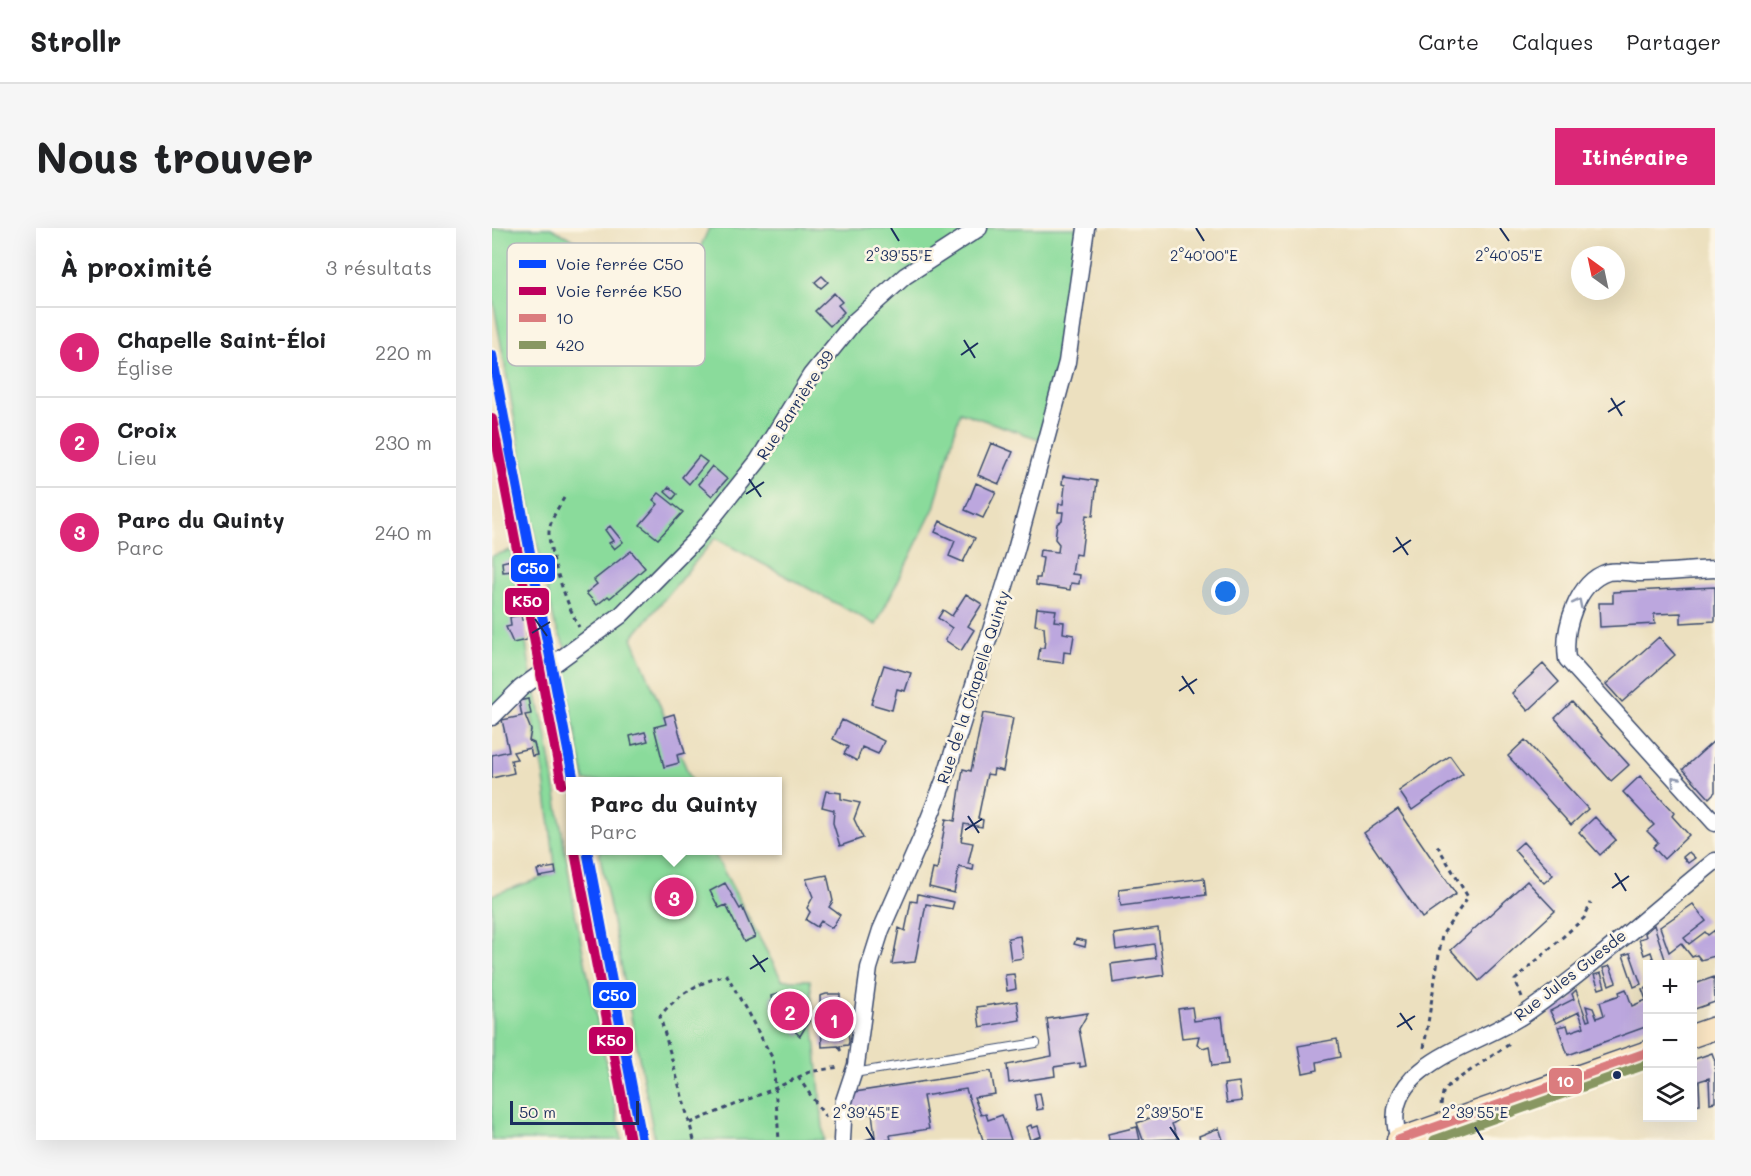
<!DOCTYPE html>
<html lang="fr">
<meta charset="utf-8">
<style>
:root{--surface:#fff;--page:#f6f6f6;--text:#202124;--muted:#757577;--line:#e0e0e0;--accent:#db2777}
body{margin:0;font-family:Mali,sans-serif;background:var(--page);color:var(--text)}
.controls{position:absolute;right:18px;bottom:18px;display:grid;overflow:hidden;border-radius:0px;box-shadow:0 6px 24px #0002}
.controls button{width:54px;height:54px;display:grid;place-items:center;padding:0;border:0;border-bottom:2px solid var(--line);background:var(--surface);color:var(--text);font:30px sans-serif}
.compass{position:absolute;left:1079px;top:18px;width:54px;height:54px;border-radius:50%;background:var(--surface);box-shadow:0 6px 24px #0002;rotate:327deg}
.scale{position:absolute;left:18px;bottom:15px;width:129px;box-sizing:border-box;padding-left:6px;border:3px solid #1b2f5e;border-top:0;font-size:16px;line-height:21px;white-space:nowrap;color:#1b2f5e;-webkit-text-stroke:4px #fcf5e5;paint-order:stroke}
.you{position:absolute;left:734px;top:364px;width:21px;height:21px;margin:-15px;border:4px solid #fff;border-radius:50%;background:#1a73e8;box-shadow:0 0 0 9px #1a73e833}
.badge{display:grid;place-items:center;width:39px;height:39px;border-radius:50%;background:var(--accent);color:#fff;font-size:20px;font-weight:700}
.pin{position:absolute;translate:-50% -50%;border:3px solid #fff;box-shadow:0 2px 6px #0006}
.popup{position:absolute;left:74px;top:549px;width:216px;height:78px;box-sizing:border-box;display:grid;place-content:center;border-radius:0px;background:var(--surface);filter:drop-shadow(0 2px 4px #0005);font-size:20px;white-space:nowrap;color:var(--muted)}
.popup b{font-size:22px;color:var(--text)}
.popup::after{content:'';position:absolute;left:50%;top:100%;margin-left:-12px;border:12px solid transparent;border-top-color:var(--surface)}
.list{margin:0;padding:0;list-style:none}
h2{display:flex;justify-content:space-between;align-items:center;height:78px;margin:0;padding:0 24px;font-size:26px}
h2 small{font-size:20px;font-weight:400;color:var(--muted)}
.list li{display:grid;grid-template-columns:39px 1fr auto;gap:18px;align-items:center;box-sizing:border-box;height:90px;padding:0 24px;border-top:2px solid var(--line)}
.list b{display:block;font-size:22px;white-space:nowrap}
.list p{margin:0;font-size:20px;white-space:nowrap;color:var(--muted)}
.list em{font-size:20px;font-style:normal;color:var(--muted)}
.icon{flex:none;width:33px;height:33px;fill:none;stroke:currentColor;stroke-width:2;stroke-linecap:round;stroke-linejoin:round}
.map{position:relative;flex:none;width:1223px;height:912px;overflow:hidden;border-radius:0px}
header{display:flex;align-items:center;gap:36px;box-sizing:border-box;height:84px;padding:0 30px;background:var(--surface);border-bottom:2px solid var(--line)}
header strong{font-size:28px}
nav{display:flex;gap:33px;margin-inline-start:auto;font-size:21px}
.intro{display:flex;align-items:center;justify-content:space-between;box-sizing:border-box;height:144px;padding:0 36px}
h1{margin:0;font-size:42px}
.button{padding:15px 27px;border-radius:0px;background:var(--accent);color:#fff;font-size:21px;font-weight:700}
main{display:flex;gap:36px;padding:0 36px}
aside{flex:1;background:var(--surface);border-radius:0px;box-shadow:0 6px 24px #0002}
.map>svg:first-child{display:block}
.green{fill:#8adb9b;stroke:#52857c;stroke-width:1.5}
.building{fill:#bca7de}
.lines{fill:none;stroke-linecap:round;stroke-linejoin:round}
.service-casing{stroke:#3a4a6d;stroke-width:10}
.minor-casing{stroke:#3a4a6d;stroke-width:19}
.secondary-casing{stroke:#3a4a6d;stroke-width:25}
.path{stroke:#3a4a6d;stroke-width:3;stroke-dasharray:4.5 4.5;stroke-linecap:butt}
.service{stroke:#fff;stroke-width:8}
.minor{stroke:#fff;stroke-width:16}
.secondary{stroke:#fbe6c4;stroke-width:22}
.bus-1-casing{stroke:#fcf5e5;stroke-width:14}
.bus-2-casing{stroke:#fcf5e5;stroke-width:14}
.bus-1{stroke:#db7c7e;stroke-width:9}
.bus-2{stroke:#889762;stroke-width:9}
.rail-1-casing{stroke:#fcf5e5;stroke-width:15}
.rail-2-casing{stroke:#fcf5e5;stroke-width:15}
.rail-1{stroke:#0749ff;stroke-width:10}
.rail-2{stroke:#bf005f;stroke-width:10}
.oneway{stroke:#8d97ae}
.ticks{fill:none;stroke:#1b2f5e;stroke-width:2}
.bus-dot{fill:#1b2f5e;stroke:#fcf5e5;stroke-width:2}
.labels{text-anchor:middle;stroke-width:5;stroke-linejoin:round;paint-order:stroke}
.street-label{font-size:16px;fill:#1b2f5e;stroke:#fcf5e5}
.key{fill:#fcf5e5;stroke:#b8babc;stroke-width:1.5}
.key-label{font-size:16px;fill:#1b2f5e}
.ticks-label{font-size:15px;text-anchor:middle;fill:#1b2f5e;stroke:#fcf5e5;stroke-width:5;stroke-linejoin:round;paint-order:stroke}
.line-badge{stroke:#fcf5e5;stroke-width:2}
.badge-label{font-size:16px;text-anchor:middle;font-weight:bold;fill:#fff}
</style>
<header>
<strong>Strollr</strong>
<nav><a>Carte</a><a>Calques</a><a>Partager</a></nav>
</header>
<div class="intro"><h1>Nous trouver</h1><a class="button">Itinéraire</a></div>
<main>
<aside>
<h2>À proximité<small>3 résultats</small></h2>
<ul class="list">
<li><span class="badge">1</span><div><b>Chapelle Saint-Éloi</b><p>Église</p></div><em>220 m</em></li>
<li><span class="badge">2</span><div><b>Croix</b><p>Lieu</p></div><em>230 m</em></li>
<li><span class="badge">3</span><div><b>Parc du Quinty</b><p>Parc</p></div><em>240 m</em></li>
</ul>
</aside>
<div class="map">
<svg width="1223" height="912" viewBox="0 0 1223 912">
<rect width="100%" height="100%" fill="#fcf5e5"/>
<filter id="ink" filterUnits="userSpaceOnUse"><feTurbulence type="fractalNoise" baseFrequency=".0167" numOctaves="2"/><feDisplacementMap in="SourceGraphic" scale="12" xChannelSelector="R" yChannelSelector="G"/><feConvolveMatrix kernelMatrix="1 2 1 2 8 2 1 2 1" color-interpolation-filters="sRGB"/></filter>
<filter id="wash" filterUnits="userSpaceOnUse"><feTurbulence type="fractalNoise" baseFrequency=".008" numOctaves="4" result="noise"/><feDisplacementMap in="SourceGraphic" scale="24" xChannelSelector="R" yChannelSelector="G"/><feGaussianBlur stdDeviation="1.35" result="paint"/><feColorMatrix in="noise" values="0 0 0 0 0 0 0 0 0 0 0 0 0 0 0 0 0 1.4 0 .05"/><feComposite in="paint" operator="in"/></filter>
<g filter="url(#wash)">
<rect width="100%" height="100%" fill="#ece0bf"/>
<!-- green -->
<path class="green" d="M0,0H59L187,67L217,0H595L553,213L468,184L442,280L384,397L223,310L140,410L200,554L93,553L72,447L77,427L63,397L45,316L0,66Z
M19,322L40,452L54,505L84,690L130,912H0V667L64,645L51,543L36,471L29,461L0,490V328Z
M107,623H221L290,752H318L332,912H163Z"/>
<g id="blocks">
<!-- building -->
<path class="building" d="M330,48L336,54L329,60L323,54Z
M342,65L350,74L346,77L352,84L338,98L323,83Z
M499,215L521,224L507,256L486,247Z
M207,228L215,234L197,256L190,249Z
M220,238L235,251L220,268L206,256Z
M571,248L605,253L601,288L594,287L589,327L583,326L580,346L588,347L587,356L579,355L578,362L544,357V350H548L551,330L547,329L548,322L566,324L567,316L563,311L565,296L570,292L571,284H566L567,276H571L573,257L570,256Z
M484,255L504,264L491,290L473,282Z
M177,259L185,266L181,271L173,264Z
M167,265L191,284L166,311L148,297L166,276L161,272Z
M448,293L483,310L471,334L457,328L463,313L443,304Z
M118,298L131,314L122,321L117,315L121,313L113,302Z
M139,323L153,340L118,370L116,368L105,377L94,365L105,356L102,352Z
M19,332L21,343L11,344L10,334Z
M1223,359V393L1189,395V385L1162,386L1163,396L1108,399L1107,375H1121V364Z
M21,365H26L28,377H22Z
M474,366L490,376L476,398L482,402L469,423L453,412L460,400L446,390L451,382L460,388Z
M545,380L564,382L562,393L572,394L571,405L582,407L579,425L572,424L571,435L546,432L548,420H552L553,412L552,399L543,397Z
M29,387L30,392H33L35,412L21,415L14,399L19,398L18,389Z
M1167,409L1183,427L1130,474L1114,456Z
M1051,436L1067,454L1036,483L1020,465Z
M392,437L419,445L413,463L405,461L400,482L379,476Z
M36,471L39,486L33,487L39,502L37,513L42,515L45,527L40,528L38,520L21,524L25,531L19,532L22,545L0,550V527L17,523L10,492L30,488L27,473Z
M1080,474L1137,537L1119,553L1063,490Z
M491,485L521,490L511,543L502,541L501,547L495,546L486,590L491,592L490,599L472,596L469,613L481,615L476,636L482,637L481,642L467,639L462,665L437,659L441,641L445,642L454,591L463,593L471,541L479,543Z
M182,486L193,525L185,527L187,535L172,539L162,499L174,496L172,489Z
M350,492L392,513L386,526L370,519L365,533L352,526L356,519L341,511Z
M153,504L156,513L140,517L138,508Z
M1033,512L1096,581L1079,597L1016,528Z
M1223,512V564L1217,570L1191,541Z
M958,528L971,546L920,582L907,563Z
M1148,548L1182,585L1180,588L1197,607L1172,631L1161,619L1166,614L1155,603L1162,597L1131,564Z
M334,563L349,565V571L368,575L362,591L371,610L348,618L341,595L342,582L330,579Z
M906,581L964,666L930,690L872,605Z
M1103,589L1124,612L1108,627L1087,604Z
M1031,614L1061,647L1052,655L1022,622Z
M1197,624L1203,630L1196,635L1191,629Z
M63,639L64,646L47,649L45,642Z
M335,647L341,673L337,679L348,687L340,700L329,693L325,699L314,692L318,684L315,680L321,669L314,651Z
M712,650L714,667L629,678L627,661Z
M1035,653L1063,683L987,753L959,722Z
M233,655L248,681L250,679L263,709L252,714L234,677L227,680L218,663Z
M426,666L462,674L460,681L434,676L423,734L400,736L407,700L413,703L419,673L425,674Z
M1201,676L1214,693L1192,710L1197,716L1213,704L1216,707L1223,702V728L1209,732L1205,727L1200,729L1189,715L1177,724L1168,699Z
M1162,697L1174,734V736H1163L1159,724L1152,727L1147,711L1154,709L1153,705Z
M666,700L672,747L621,755L619,736L664,730L662,716L624,722L622,706Z
M528,708L531,730L519,732L516,710Z
M584,711L594,713L593,719L582,716Z
M1138,725L1149,756L1142,759L1131,727Z
M1118,738L1124,754L1117,757L1111,740Z
M1109,745L1113,759L1107,761L1102,747Z
M522,746L524,761L515,763L513,747Z
M1222,749L1223,774L1200,782V757Z
M1154,760L1156,798L1076,827L1066,799L1075,797L1077,804L1092,799L1087,784L1064,795L1058,783L1082,771L1080,766L1084,762L1095,793L1098,792L1094,778L1101,780L1105,790L1112,787L1108,774L1128,767L1127,764L1134,761L1140,778L1154,772L1150,761Z
M298,762L309,767L317,780V793L308,808L281,782L279,768Z
M334,766H348V775H354L355,784H359L355,786L357,814L356,817L348,818L349,823L346,818L330,819L328,768Z
M525,773L528,792L488,799L485,779Z
M700,779L702,793L730,789L736,836L720,838L717,818L711,820L705,816L707,808L690,810L686,781Z
M596,785L587,801L594,838L588,839V835L562,839L563,848L517,855L515,837L560,828L555,791Z
M845,811L848,829L825,834L826,842L811,845L806,818Z
M1220,825L1223,833V874L1218,875L1217,850L1207,853L1208,876L1201,877L1200,832Z
M499,843L503,866L482,869L489,887L494,886L496,892L510,887L519,912H491L474,861L431,868L437,901L398,907L399,912H373L383,909L380,885L361,888L360,876L363,864Z
M747,854L750,873L735,875L732,856Z
M548,865L551,881L545,882L542,866Z
M681,881L685,893L680,896L686,911L651,912L645,895Z
M539,897L540,900L546,898L549,908L538,912L534,899Z
M645,899L648,912H617L616,906Z
M727,900L731,912H708L707,908Z"/>
</g>
</g>
<g filter="url(#ink)">
<use href="#blocks" fill-opacity="0" stroke="#3a4a6d" stroke-width="1.5"/>
<g class="lines">
<!-- service casing -->
<g class="service-casing">
<path id="service" d="M362,845L544,815"/>
</g>
<!-- minor casing -->
<g class="minor-casing">
<path id="minor" d="M1223,341C1198,342 1173,345 1149,345C1139,345 1126,342 1116,344C1084,354 1071,402 1075,431L1223,595
M0,489L29,460L129,387L202,313L266,233L319,147L362,94L413,48L487,0
M907,911C898,885 906,861 929,843C961,817 1004,807 1037,783C1102,737 1161,683 1223,633
M350,912L352,873L364,837L377,740L389,702L429,611L452,553L524,322L575,134L594,0"/>
</g>
<!-- secondary casing -->
<g class="secondary-casing">
<path id="secondary" d="M1200,808L1223,800
M906,912L1156,824"/>
</g>
<!-- path -->
<path class="path" d="M72,270C66,280 58,292 57,304C56,324 77,382 87,399
M1030,769L1023,752L1092,690L1099,675
M932,820L950,707L976,669L945,617
M306,849L335,891
M949,877L951,865L957,857L1019,815
M198,895L284,860L317,844L347,839
M202,912L168,788C186,766 207,754 235,747L281,831L287,912"/>
<!-- service -->
<use href="#service" class="service"/>
<!-- minor -->
<use href="#minor" class="minor"/>
<!-- secondary -->
<use href="#secondary" class="secondary"/>
<!-- bus-1 casing -->
<g class="bus-1-casing">
<path id="bus-1" d="M906,912L1156,824"/>
</g>
<!-- bus-2 casing -->
<g class="bus-2-casing">
<path id="bus-2" d="M942,912L1153,837"/>
</g>
<!-- bus-1 -->
<use href="#bus-1" class="bus-1"/>
<!-- bus-2 -->
<use href="#bus-2" class="bus-2"/>
<!-- rail-1 casing -->
<g class="rail-1-casing">
<path id="rail-1" d="M0,127L82,554
M95,622L150,912"/>
</g>
<!-- rail-2 casing -->
<g class="rail-2-casing">
<path id="rail-2" d="M0,191L70,556
M83,624L138,912"/>
</g>
<!-- rail-1 -->
<use href="#rail-1" class="rail-1"/>
<!-- rail-2 -->
<use href="#rail-2" class="rail-2"/>
</g>
<!-- one-way arrows -->
<defs><path id="oneway-chevron" d="M-2-3.5L2.5 0L-2 3.5" fill="none" stroke-width="1.6" stroke-linecap="round" stroke-linejoin="round" transform="scale(1.5)"/></defs>
<g class="oneway">
<use href="#oneway-chevron" transform="translate(1086 375) rotate(-63)"/>
<use href="#oneway-chevron" transform="translate(1183 552) rotate(-133)"/>
</g>
</g>
<!-- ticks -->
<path class="ticks" d="M399,0L407,13M704,0L712,13M1008,0L1017,13M472,112L483,130M469,127L486,115M1119,170L1130,188M1116,184L1133,173M257,251L269,269M254,266L272,254M904,309L916,327M901,324L919,312M43,391L55,408M40,405L58,394M690,448L702,466M687,463L705,451M476,588L487,605M473,602L490,591M1123,645L1134,663M1120,660L1137,648M261,727L273,744M258,741L276,730M908,785L920,802M905,799L923,788M374,899L382,912M678,899L687,912M983,899L991,912"/>
<!-- markers -->
<circle class="bus-dot" cx="1125" cy="847" r="5"/>
<g class="labels">
<!-- street labels -->
<g class="street-label">
<text transform="translate(303 177) rotate(-57)" y="6">Rue Barrière 39</text>
<text transform="translate(481 459) rotate(-72)" y="6">Rue de la Chapelle Quinty</text>
<text transform="translate(1078 747) rotate(-38)" y="6">Rue Jules Guesde</text>
</g>
</g>
<!-- legend -->
<rect x="15" y="15" width="198" height="123" rx="9" class="key"/>
<rect x="27" y="32" width="27" height="8" fill="#0749ff"/>
<rect x="27" y="59" width="27" height="8" fill="#bf005f"/>
<rect x="27" y="86" width="27" height="8" fill="#db7c7e"/>
<rect x="27" y="113" width="27" height="8" fill="#889762"/>
<g class="key-label">
<text x="64" y="42">Voie ferrée C50</text>
<text x="64" y="69">Voie ferrée K50</text>
<text x="64" y="96">10</text>
<text x="64" y="123">420</text>
</g>
<g class="ticks-label">
<text x="1017" y="33">2°40'05"E</text>
<text x="407" y="33">2°39'55"E</text>
<text x="712" y="33">2°40'00"E</text>
<text x="374" y="890">2°39'45"E</text>
<text x="678" y="890">2°39'50"E</text>
<text x="983" y="890">2°39'55"E</text>
</g>
<g class="line-badge">
<rect x="18" y="326" width="46" height="29" rx="6" fill="#0749ff"/>
<rect x="12" y="359" width="46" height="29" rx="6" fill="#bf005f"/>
<rect x="100" y="753" width="45" height="28" rx="6" fill="#0749ff"/>
<rect x="96" y="798" width="46" height="29" rx="6" fill="#bf005f"/>
<rect x="1056" y="839" width="35" height="28" rx="6" fill="#db7c7e"/>
</g>
<g class="badge-label">
<text x="41" y="346">C50</text>
<text x="35" y="379">K50</text>
<text x="122" y="773">C50</text>
<text x="119" y="818">K50</text>
<text x="1073" y="859">10</text>
</g>
</svg>
<div class="controls">
<button>+</button>
<button>−</button>
<button><svg class="icon" aria-label="layers" viewBox="0 0 24 24"><path d="M12 4l9 5-9 5-9-5zM3 14l9 5 9-5"/></svg></button>
</div>
<svg class="compass" viewBox="-18 -18 36 36"><path d="M0-13l5 13h-10z" fill="#e53935"/><path d="M0 13l5-13h-10z" fill="#757577"/></svg>
<div class="scale">50 m</div>
<div class="you"></div>
<div class="pin badge" style="left:342px;top:791px">1</div>
<div class="pin badge" style="left:298px;top:783px">2</div>
<div class="pin badge" style="left:182px;top:669px">3</div>
<div class="popup"><b>Parc du Quinty</b>Parc</div>
</div>
</main>
